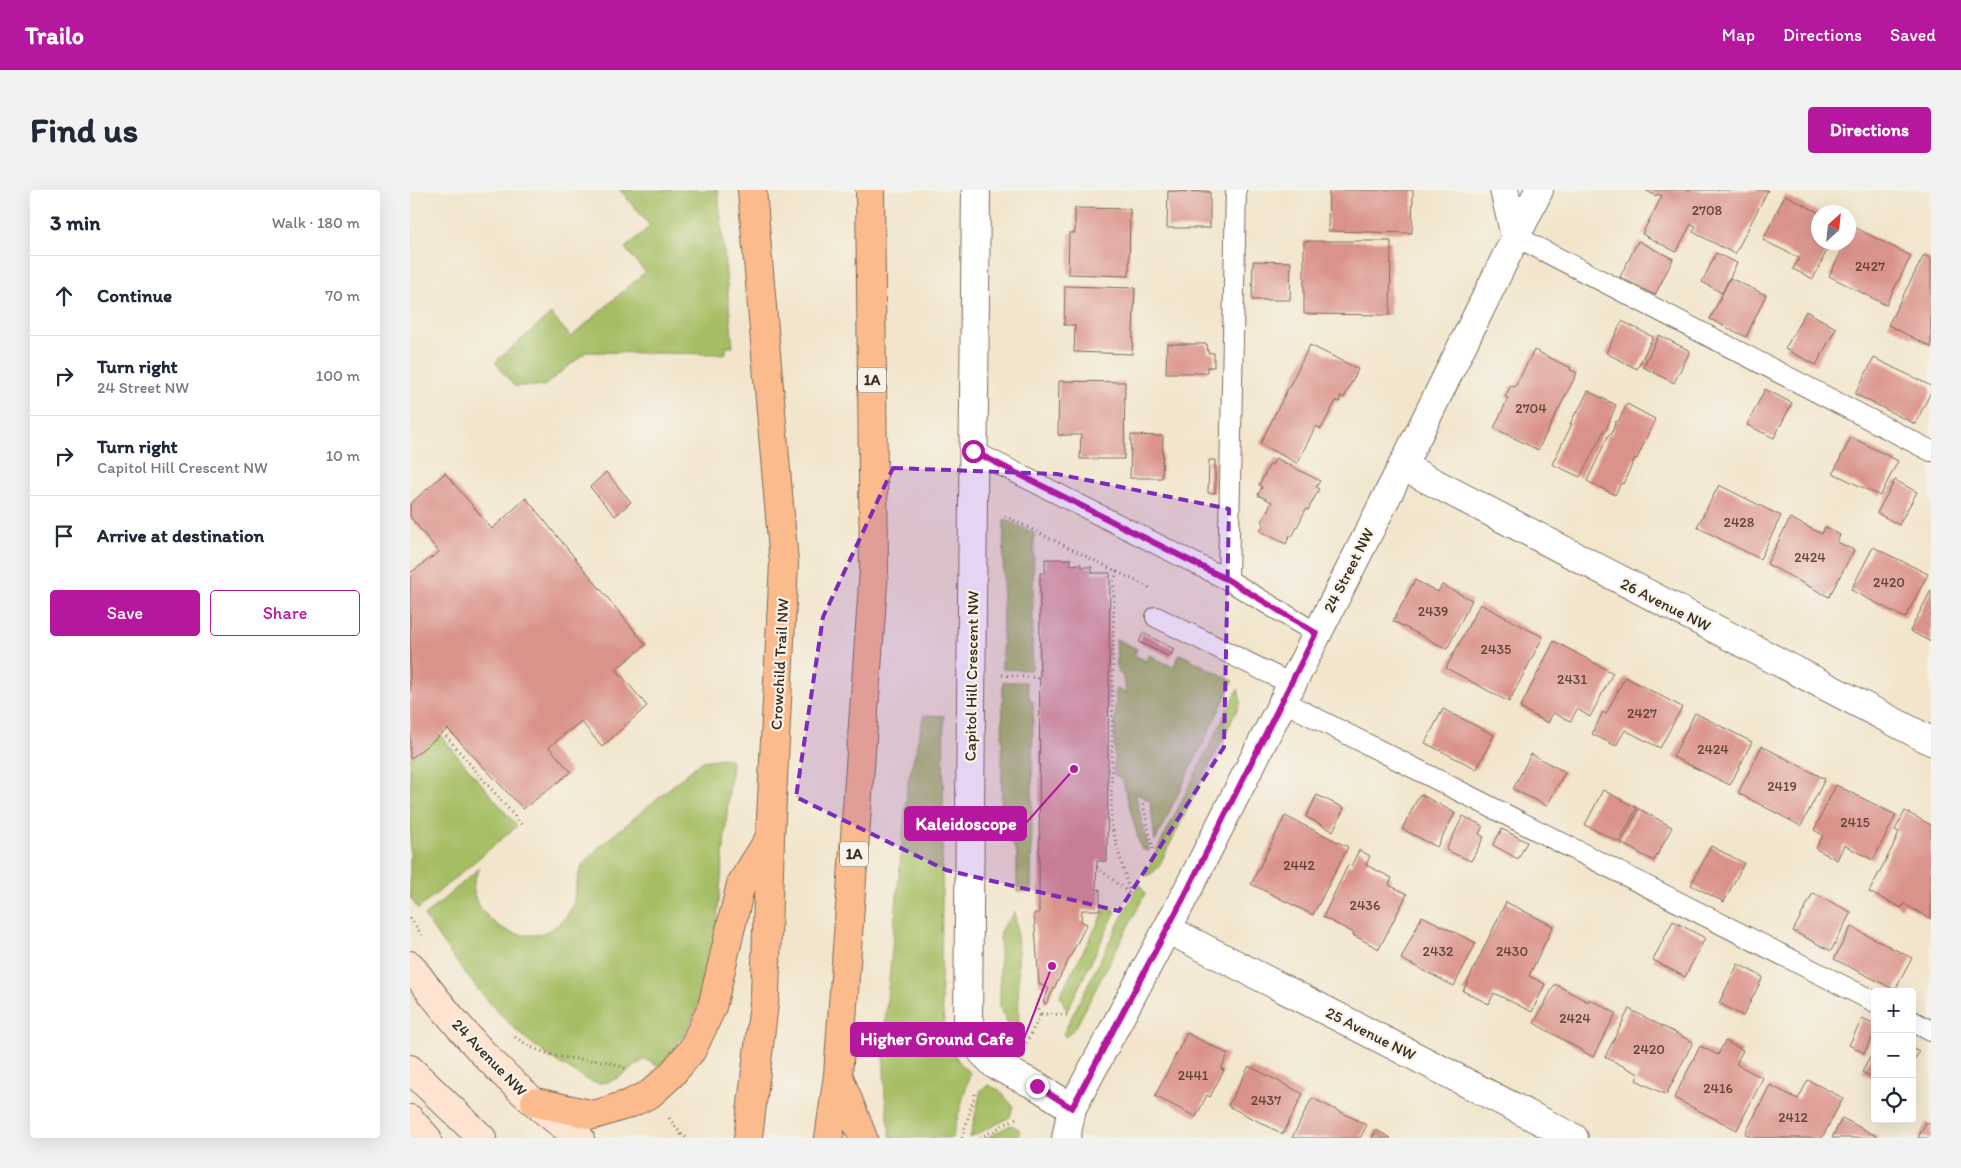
<!DOCTYPE html>
<meta charset="utf-8">
<style>
:root{--surface:#fff;--page:#f2f2f3;--text:#1f2937;--muted:#747a83;--line:#e0e1e3;--accent:#b5179e}
body{margin:0;font-family:Itim,sans-serif;background:var(--page);color:var(--text)}
.controls{position:absolute;right:15px;bottom:15px;display:grid;overflow:hidden;border-radius:5px;box-shadow:0 5px 20px #0002}
.controls button{width:45px;height:45px;display:grid;place-items:center;padding:0;border:0;border-bottom:1px solid var(--line);background:var(--surface);color:var(--text);font:25px sans-serif}
.compass{position:absolute;left:1401px;top:15px;width:45px;height:45px;border-radius:50%;background:var(--surface);box-shadow:0 5px 20px #0002;rotate:27deg}
.stop{position:absolute;width:15px;height:15px;margin:-11px;border:4px solid #b5179e;border-radius:50%;background:#fff}
.stop.end{background:#b5179e;border-color:#fff;box-shadow:0 1px 5px #0008}
.list{margin:0;padding:0;list-style:none}
h2{display:flex;justify-content:space-between;align-items:center;height:65px;margin:0;padding:0 20px;font-size:21px}
h2 small{font-size:16px;font-weight:400;color:var(--muted)}
.list li{display:grid;grid-template-columns:32px 1fr auto;gap:15px;align-items:center;box-sizing:border-box;height:80px;padding:0 20px;border-top:1px solid var(--line)}
.list b{display:block;font-size:19px;white-space:nowrap}
.list p{margin:0;font-size:16px;white-space:nowrap;color:var(--muted)}
.list em{font-size:16px;font-style:normal;color:var(--muted)}
.actions{display:flex;gap:10px;padding:15px 20px}
.actions a{flex:1;padding:11px 0;border:1px solid var(--accent);border-radius:5px;text-align:center;font-size:18px;color:var(--accent)}
.actions .main{background:var(--accent);color:#fff}
.icon{flex:none;width:28px;height:28px;fill:none;stroke:currentColor;stroke-width:2;stroke-linecap:round;stroke-linejoin:round}
.map{position:relative;flex:none;width:1521px;height:948px;overflow:hidden;border-radius:5px}
header{display:flex;align-items:center;gap:30px;box-sizing:border-box;height:70px;padding:0 25px;background:var(--accent);color:#fff}
header strong{font-size:24px}
nav{display:flex;gap:28px;margin-inline-start:auto;font-size:18px}
.intro{display:flex;align-items:center;justify-content:space-between;box-sizing:border-box;height:120px;padding:0 30px}
h1{margin:0;font-size:35px}
.button{padding:12px 22px;border-radius:5px;background:var(--accent);color:#fff;font-size:18px;font-weight:700}
main{display:flex;gap:30px;padding:0 30px}
aside{flex:1;background:var(--surface);border-radius:5px;box-shadow:0 5px 20px #0002}
.map>svg:first-child{display:block}
.green{fill:#a5be63;stroke:#707440}
.building{fill:#da938a}
.lines{fill:none;stroke-linecap:round;stroke-linejoin:round}
.lane-casing{stroke:#7b6b5b;stroke-width:22}
.street-casing{stroke:#7b6b5b;stroke-width:30}
.secondary-casing{stroke:#7b6b5b;stroke-width:30}
.highway-casing{stroke:#7b6b5b;stroke-width:30}
.path{stroke:#7b6b5b;stroke-width:3;stroke-dasharray:1 4;stroke-linecap:butt}
.lane{stroke:#fff;stroke-width:20}
.street{stroke:#fff;stroke-width:28}
.secondary{stroke:#fde4d1;stroke-width:28}
.highway{stroke:#fbbb8d;stroke-width:28}
.route{stroke:#b5179e;stroke-width:6}
.marked{fill:#7b2cbf;fill-opacity:0.2;stroke:#7b2cbf;stroke-width:4;stroke-dasharray:10 6;stroke-linejoin:round}
.labels{text-anchor:middle;stroke-width:4.5;stroke-linejoin:round;paint-order:stroke}
.number-label{font-size:14px;fill:#634439}
.shield{fill:#f7f3e8;stroke:#73665b;stroke-width:1}
.shield-label{font-size:15px;font-weight:bold;fill:#3b2a1e}
.street-label{font-size:16px;fill:#3b2a1e;stroke:#f7f3e8}
.leader{fill:none;stroke:#b5179e;stroke-width:2}
.callout-dot{fill:#b5179e;stroke:#f7f3e8;stroke-width:2}
.callout{fill:#b5179e;stroke:#b5179e;stroke-width:2}
.callout-label{font-size:18px;text-anchor:middle;font-weight:bold;fill:#fff}
</style>
<header>
<strong>Trailo</strong>
<nav><a>Map</a><a>Directions</a><a>Saved</a></nav>
</header>
<div class="intro"><h1>Find us</h1><a class="button">Directions</a></div>
<main>
<aside>
<h2>3 min<small>Walk · 180 m</small></h2>
<ul class="list">
<li><svg class="icon" aria-label="ahead" viewBox="0 0 24 24"><path d="M12 20V5M6 11l6-6 6 6"/></svg><div><b>Continue</b></div><em>70 m</em></li>
<li><svg class="icon" aria-label="right" viewBox="0 0 24 24"><path d="M7 20v-9h11M14 6l5 5-5 5"/></svg><div><b>Turn right</b><p>24 Street NW</p></div><em>100 m</em></li>
<li><svg class="icon" aria-label="right" viewBox="0 0 24 24"><path d="M7 20v-9h11M14 6l5 5-5 5"/></svg><div><b>Turn right</b><p>Capitol Hill Crescent NW</p></div><em>10 m</em></li>
<li><svg class="icon" aria-label="arrive" viewBox="0 0 24 24"><path d="M6 21V4h12l-3 4 3 4H6"/></svg><div><b>Arrive at destination</b></div></li>
</ul>
<div class="actions"><a class="main">Save</a><a>Share</a></div>
</aside>
<div class="map">
<svg width="1521" height="948" viewBox="0 0 1521 948">
<rect width="100%" height="100%" fill="#f7f3e8"/>
<filter id="ink" filterUnits="userSpaceOnUse"><feTurbulence type="fractalNoise" baseFrequency=".02" numOctaves="2"/><feDisplacementMap in="SourceGraphic" scale="10" xChannelSelector="R" yChannelSelector="G"/><feConvolveMatrix kernelMatrix="1 2 1 2 8 2 1 2 1" color-interpolation-filters="sRGB"/></filter>
<filter id="wash" filterUnits="userSpaceOnUse"><feTurbulence type="fractalNoise" baseFrequency=".0096" numOctaves="4" result="noise"/><feDisplacementMap in="SourceGraphic" scale="20" xChannelSelector="R" yChannelSelector="G"/><feGaussianBlur stdDeviation="1.12" result="paint"/><feColorMatrix in="noise" values="0 0 0 0 0 0 0 0 0 0 0 0 0 0 0 0 0 1.4 0 .05"/><feComposite in="paint" operator="in"/></filter>
<g filter="url(#wash)">
<rect width="100%" height="100%" fill="#f2e5cc"/>
<!-- green -->
<path class="green" d="M210,0H308L323,157H316V163L311,164L176,162L134,196H104L85,172L141,124L161,147L235,82L215,58L240,36Z
M594,329L624,343L622,480L592,479Z
M706,449L727,459L724,465L736,471L739,465L763,477L770,464L823,491L745,651L740,611L725,603L739,661L731,659L712,588L704,585L706,499L717,504L712,485L707,481Z
M593,492H616L620,510L623,512L621,702H607V664L604,656L591,640Z
M828,499L831,512L748,678L741,684L734,686Z
M514,525L534,526L531,800C533,829 535,863 560,883L542,948H481L475,907L473,852L498,592Z
M30,545L107,636L8,719L0,707V569Z
M312,568L322,570L302,785L276,842L251,877L235,869C220,879 207,893 188,893C180,893 168,884 161,880C98,845 54,785 14,726L70,678C62,691 61,704 70,717C80,732 95,743 113,745C134,747 154,735 162,716C169,697 163,684 179,667C192,653 208,642 222,630C245,610 269,591 292,571Z
M729,693L735,704L667,835L656,847L653,844Z
M697,716L706,721L657,821L650,805Z
M605,721L608,757L609,844C599,837 595,829 590,818V742C593,733 602,730 605,721Z
M578,895L589,900L603,916L600,927L560,948L571,900Z
M601,935L609,939L610,948H576Z"/>
<g id="blocks">
<!-- building -->
<path class="building" d="M919,0H1003L1002,43L918,41Z
M1235,0H1358L1325,64L1283,42L1286,36L1281,34L1266,62L1232,44L1252,6L1247,4L1246,6Z
M758,1L800,2V38H757Z
M1375,5L1408,22V52H1421L1403,89L1383,79L1389,68L1353,50Z
M665,18L720,19L719,86L658,84L659,43H665Z
M1444,37L1501,66L1476,115L1419,86L1436,52H1438V48Z
M894,51H981L980,125L894,124Z
M1228,51L1263,69L1245,105L1210,87Z
M1306,63L1327,73L1312,103L1292,92Z
M1514,65L1521,69V157L1478,135Z
M843,71L881,72L880,110H842Z
M1320,88L1356,105L1336,147L1300,129Z
M655,96L725,98L722,164L664,162L665,135H654Z
M1396,121L1426,138L1406,175L1375,159Z
M1212,131L1243,147L1227,179L1196,163Z
M1249,145L1280,161L1264,193L1233,177Z
M757,154H797L798,163H804V177H797V183H756Z
M900,155L948,179L934,208L931,206L929,212L926,211L911,239L906,236L887,273L850,254Z
M1124,160L1161,178L1160,180L1167,183L1128,260L1084,238L1098,208L1095,207L1101,195L1105,197Z
M1464,168L1521,196V202L1505,234L1445,204Z
M649,191L715,192L714,269H670L671,245H648Z
M1355,199L1382,213L1364,248L1337,235Z
M1178,201L1206,215L1196,240L1195,239L1170,287L1142,274L1162,234H1160L1166,222L1167,223Z
M1217,214L1245,229L1227,269L1225,268L1213,294L1211,293L1205,305L1177,291L1199,244L1201,245L1206,231L1208,232Z
M721,245L753,246L752,288H720Z
M1441,247L1488,271L1470,306L1423,283Z
M866,268L910,291L906,297L909,299L898,320L896,319L882,347L880,345L876,354L850,341L854,333L852,331L862,312L848,305L852,297L849,295L860,274L862,275Z
M799,270H805V303H798Z
M196,282L221,312L205,326L180,297Z
M35,283L82,339L116,308L236,455L206,479L237,516L192,557L171,531L139,557L161,582L113,619L38,539L0,569V383L29,362L0,327V314Z
M1485,290L1507,302L1489,335L1467,323Z
M1309,295L1371,326L1350,369L1287,337Z
M1380,328L1412,344L1415,337L1430,345L1427,352L1444,360L1419,407L1357,374Z
M1463,357L1518,384L1495,428L1441,400Z
M635,369H661V375L671,374V377H682V383H700L697,671H687L686,700L690,699V720H672L671,731L677,734L636,814L633,812L639,799L629,794L624,723H629L630,383H635Z
M1005,390L1028,402L1032,395L1062,410L1037,459L983,431Z
M1521,400V452L1500,441Z
M1070,414L1133,447L1099,512L1036,478Z
M733,443L764,459L760,467L729,452Z
M1144,451L1203,483L1180,527L1167,519L1161,531L1143,523L1138,533L1110,518Z
M1215,487L1272,517L1250,558L1215,540L1206,556L1182,544L1193,522L1196,524Z
M1033,519L1084,545L1067,579L1015,553Z
M1285,523L1342,552L1320,595L1263,567Z
M1352,556L1415,589L1391,636L1328,603Z
M1121,564L1155,582L1137,616L1103,599Z
M1426,595L1486,625L1463,670L1434,655L1427,670L1406,659L1413,645L1404,640Z
M1193,600L1227,618L1209,652L1175,635Z
M1010,604L1045,623L1027,657L992,639Z
M907,605L934,618L923,641L896,627Z
M1229,619L1262,637L1244,671L1211,653Z
M1495,621L1521,635V729L1494,714L1492,718L1459,702L1482,658L1489,642L1485,640Z
M875,626L938,657L903,725L841,694Z
M1053,626L1073,636L1069,644L1074,647L1061,671L1036,660Z
M1092,639L1117,652L1108,669L1083,655Z
M1301,656L1334,673L1314,712L1281,695Z
M949,660L960,666L956,675L982,688L979,695L997,704L969,759L943,745L944,743L913,727L938,675L941,676Z
M1403,703L1441,722L1421,761L1383,741Z
M1096,712L1143,736L1119,786L1135,794L1122,822L1084,803L1079,814L1053,801Z
M1012,726L1066,753L1044,796L991,769Z
M1263,731L1295,748L1275,787L1243,770Z
M1441,737L1502,768L1485,800L1424,769Z
M1328,774L1353,787L1333,826L1309,813Z
M1145,794L1178,812L1179,809L1206,823L1183,867L1124,833Z
M1219,819L1283,852L1256,905L1226,890L1229,884L1195,867Z
M1452,829L1465,835V842L1454,863L1439,855Z
M777,843L818,864L811,879L814,880L800,907L797,905L786,927L745,906Z
M1315,851L1333,860L1326,874L1353,888L1327,940L1264,908L1290,856L1308,865Z
M1465,858V889L1452,882Z
M1502,858L1509,862L1502,874Z
M839,876L893,904L873,944L818,916Z
M1398,890L1433,908L1412,948H1342L1335,944L1360,895L1388,909Z
M902,908L957,935L950,948H882Z
M1432,928L1470,948H1422Z
M1516,932L1521,935V948H1508Z
M966,940L981,948H962Z"/>
</g>
</g>
<g filter="url(#ink)">
<use href="#blocks" fill-opacity="0" stroke="#7b6b5b" stroke-width="1"/>
<g class="lines">
<!-- lane casing -->
<g class="lane-casing">
<path id="lane" d="M1105,46L1521,261
M563,261L818,390L906,443
M818,390L826,0
M746,427L881,494
M872,511L1465,812
M1502,831L1521,841"/>
</g>
<!-- street casing -->
<g class="street-casing">
<path id="street" d="M566,0L558,829L572,862L585,875L627,896L662,918
M1094,0L1105,46
M992,276L1521,551
M757,739L1164,948
M656,948L662,918L774,707L1008,245L1129,0"/>
</g>
<!-- secondary casing -->
<g class="secondary-casing">
<path id="secondary" d="M0,775C48,840 104,902 170,948
M0,879L72,948
M0,929L17,948"/>
</g>
<!-- highway casing -->
<g class="highway-casing">
<path id="highway" d="M429,887L453,948
M125,912L184,925L219,914L240,904L260,886L282,860L302,817L331,694L359,649
M338,948L355,805L360,648L374,373L342,0
M419,948L428,885L464,380L460,0"/>
</g>
<!-- path -->
<path class="path" d="M595,326L742,399
M707,381L704,391L701,634L720,704
M592,485L630,488
M36,546L113,636
M733,614L743,659
M687,677L720,704
M0,728L12,745
M631,824L626,816L635,796
M631,824L659,825
M105,847C119,857 136,865 152,867C173,871 199,868 218,880
M616,853L631,824
M259,928L271,944L270,948
M271,944L277,948
M552,948L566,901
M570,948L608,927"/>
<!-- lane -->
<use href="#lane" class="lane"/>
<!-- street -->
<use href="#street" class="street"/>
<!-- secondary -->
<use href="#secondary" class="secondary"/>
<!-- highway -->
<use href="#highway" class="highway"/>
</g>
</g>
<g class="lines" filter="url(#ink)">
<!-- route -->
<path class="route" d="M563,261L818,390L906,443L774,707L662,918L627,896"/>
</g>
<!-- marked area -->
<path class="marked" d="M483,278L647,284L819,319L814,557L709,721L536,680L386,607L413,427Z"/>
<g class="labels">
<!-- number labels -->
<g class="number-label">
<text x="1297" y="25">2708</text>
<text x="1460" y="81">2427</text>
<text x="1121" y="223">2704</text>
<text x="1329" y="337">2428</text>
<text x="1400" y="372">2424</text>
<text x="1479" y="397">2420</text>
<text x="1023" y="426">2439</text>
<text x="1086" y="464">2435</text>
<text x="1162" y="494">2431</text>
<text x="1232" y="528">2427</text>
<text x="1303" y="564">2424</text>
<text x="1372" y="601">2419</text>
<text x="1445" y="637">2415</text>
<text x="889" y="680">2442</text>
<text x="955" y="720">2436</text>
<text x="1028" y="766">2432</text>
<text x="1102" y="766">2430</text>
<text x="1165" y="833">2424</text>
<text x="1239" y="864">2420</text>
<text x="783" y="890">2441</text>
<text x="1308" y="903">2416</text>
<text x="856" y="915">2437</text>
<text x="1383" y="932">2412</text>
</g>
<!-- shield labels -->
<g class="shield">
<rect x="448" y="177.5" width="28" height="25" rx="4"/>
<rect x="430" y="651.5" width="28" height="25" rx="4"/>
</g>
<g class="shield-label">
<text x="462" y="195">1A</text>
<text x="444" y="669">1A</text>
</g>
<!-- street labels -->
<g class="street-label">
<text transform="translate(938 380) rotate(-63)" y="6">24 Street NW</text>
<text transform="translate(1256 414) rotate(27)" y="6">26 Avenue NW</text>
<text transform="translate(369 474) rotate(-87)" y="6">Crowchild Trail NW</text>
<text transform="translate(561 486) rotate(-89)" y="6">Capitol Hill Crescent NW</text>
<text transform="translate(961 843) rotate(27)" y="6">25 Avenue NW</text>
<text transform="translate(80 867) rotate(46)" y="6">24 Avenue NW</text>
</g>
</g>
<!-- callouts -->
<path class="leader" d="M664 579L616 633M642 776L614 849"/>
<g class="callout-dot">
<circle cx="664" cy="579" r="5"/>
<circle cx="642" cy="776" r="5"/>
</g>
<g class="callout">
<rect x="495" y="617" width="121" height="33" rx="5"/>
<rect x="441" y="833" width="173" height="33" rx="5"/>
</g>
<g class="callout-label">
<text x="556" y="640">Kaleidoscope</text>
<text x="527" y="855">Higher Ground Cafe</text>
</g>
</svg>
<div class="controls">
<button>+</button>
<button>−</button>
<button><svg class="icon" aria-label="locate" viewBox="0 0 24 24"><circle cx="12" cy="12" r="6"/><path d="M12 2v4M12 18v4M2 12h4M18 12h4"/></svg></button>
</div>
<svg class="compass" viewBox="-18 -18 36 36"><path d="M0-13l5 13h-10z" fill="#e53935"/><path d="M0 13l5-13h-10z" fill="#747a83"/></svg>
<div class="stop" style="left:563px;top:261px"></div>
<div class="stop end" style="left:627px;top:896px"></div>
</div>
</main>
